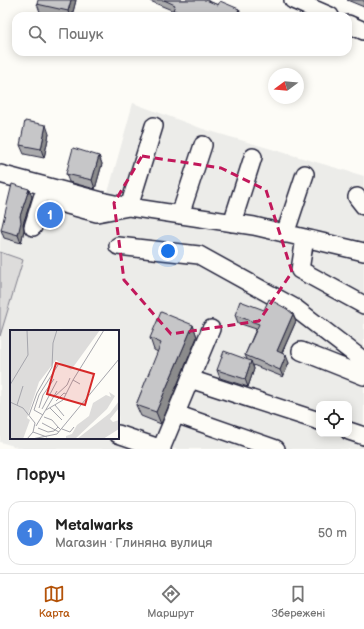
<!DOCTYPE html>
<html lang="uk">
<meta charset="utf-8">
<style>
:root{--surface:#fff;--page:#f6f6f6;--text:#222;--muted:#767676;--line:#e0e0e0;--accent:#b45309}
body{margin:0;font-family:"Balsamiq Sans",sans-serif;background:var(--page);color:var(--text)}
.controls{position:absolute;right:12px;bottom:12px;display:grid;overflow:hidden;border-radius:8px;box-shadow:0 2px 10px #0003}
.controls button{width:36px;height:36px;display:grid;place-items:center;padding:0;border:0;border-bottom:1px solid var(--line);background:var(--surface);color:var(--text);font:20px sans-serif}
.compass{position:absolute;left:268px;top:68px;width:36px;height:36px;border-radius:50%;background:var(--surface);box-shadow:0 2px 10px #0003;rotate:254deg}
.you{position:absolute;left:168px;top:251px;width:14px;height:14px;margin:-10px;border:3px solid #fff;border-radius:50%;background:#1a73e8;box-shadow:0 0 0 6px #1a73e833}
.badge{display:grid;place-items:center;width:26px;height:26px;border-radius:50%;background:var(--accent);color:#fff;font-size:13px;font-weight:700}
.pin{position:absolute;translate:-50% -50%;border:2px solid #fff;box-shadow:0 1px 4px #0006}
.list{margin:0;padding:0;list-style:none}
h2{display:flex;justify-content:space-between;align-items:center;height:52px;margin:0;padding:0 16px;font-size:17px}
h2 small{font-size:13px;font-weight:400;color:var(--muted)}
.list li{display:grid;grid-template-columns:26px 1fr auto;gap:12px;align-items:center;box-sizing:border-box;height:64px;margin:0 8px 8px;padding:0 8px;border:1px solid var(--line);border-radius:12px}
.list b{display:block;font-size:15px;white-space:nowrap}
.list p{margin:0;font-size:13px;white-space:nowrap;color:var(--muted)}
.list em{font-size:13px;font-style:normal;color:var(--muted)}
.icon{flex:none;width:22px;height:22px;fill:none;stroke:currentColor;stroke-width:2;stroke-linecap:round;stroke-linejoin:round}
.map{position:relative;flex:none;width:364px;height:449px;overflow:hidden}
.search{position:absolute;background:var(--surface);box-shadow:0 2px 10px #0003;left:12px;right:12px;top:12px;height:44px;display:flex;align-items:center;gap:10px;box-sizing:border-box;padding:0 14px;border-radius:12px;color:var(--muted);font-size:15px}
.sheet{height:124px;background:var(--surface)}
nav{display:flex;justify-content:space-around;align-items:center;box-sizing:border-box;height:56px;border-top:1px solid var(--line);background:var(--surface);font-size:11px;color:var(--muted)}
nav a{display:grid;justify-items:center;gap:2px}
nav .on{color:var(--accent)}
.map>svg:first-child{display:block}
.built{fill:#ecece9;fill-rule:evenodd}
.green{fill:#dddcdb;stroke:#807f8b}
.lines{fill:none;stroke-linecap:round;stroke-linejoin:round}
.minor-casing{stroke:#22223b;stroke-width:20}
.minor{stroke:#fdfcf7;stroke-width:17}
.wall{fill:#aaaaac;stroke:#22223b}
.shaded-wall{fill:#8b8b8c;stroke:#22223b}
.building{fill:#c6c6c8;stroke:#22223b}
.marked{fill:none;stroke:#c2185b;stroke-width:3;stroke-dasharray:8 5;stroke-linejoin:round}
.inset-road{fill:none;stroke:#a5a5ac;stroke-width:1}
.view{fill:#d62828;fill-opacity:0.15;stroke:#d62828;stroke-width:2}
.inset-edge{fill:none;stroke:#22223b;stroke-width:2}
</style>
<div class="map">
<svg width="364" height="449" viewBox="0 0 364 449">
<rect width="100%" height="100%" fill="#fdfcf7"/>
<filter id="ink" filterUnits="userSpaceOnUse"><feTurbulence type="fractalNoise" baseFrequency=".025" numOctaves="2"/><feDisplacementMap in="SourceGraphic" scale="8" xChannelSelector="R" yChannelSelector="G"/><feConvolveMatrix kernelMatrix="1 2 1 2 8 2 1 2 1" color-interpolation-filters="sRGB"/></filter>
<g filter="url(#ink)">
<!-- built -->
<path class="built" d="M133,103L203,129L364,176V449H24L0,442V242L12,184L107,196ZM11,331H118V438H11ZM319,404H349V434H319Z"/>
<!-- green -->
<path class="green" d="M0,252L23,260L0,336Z"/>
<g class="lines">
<!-- minor casing -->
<g class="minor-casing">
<path id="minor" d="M293,0L330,16
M348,24L364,31
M0,174L105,202L129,207L154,126
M357,197L364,206
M180,215L203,145
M232,223L253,157
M33,227L42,198L97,213L129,207L254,226L364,252
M285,234L305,174
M305,238L300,270L364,305
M118,246L199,255L295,308L364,361
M301,351L364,376
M190,379L319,421
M176,414L276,449
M349,431L364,436
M118,434L162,449
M161,449L211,329"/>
</g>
<!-- minor -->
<use href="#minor" class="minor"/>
</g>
<!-- wall -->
<path class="wall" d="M76,0L72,16H56L40,12L37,4Z
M150,0H206L218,5L239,9L242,16H175L174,11L150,1Z
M347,0H364V7Z
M49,134L44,158L24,154L20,145Z
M99,156L102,164L95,189L69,182L66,174Z
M32,197L23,224L24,230L21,243L4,238L1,230Z
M55,204L58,213L54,228L44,225L41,217Z
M235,315L296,321L282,353L289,363L283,377L253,365L254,369L248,387L220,378L217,370L247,359L245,355L256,329L238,323Z
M193,325L197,337L161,424L141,416L136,405L158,352L154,350L150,338Z"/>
<!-- shaded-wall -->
<path class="shaded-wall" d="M71,0H76L72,16H70L68,11Z
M239,9L242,16H236Z
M46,125L49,134L44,158L41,149Z
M99,156L102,164L95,189L92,180Z
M29,189L32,197L23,224L24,230L21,243L18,235L20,216Z
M55,204L58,213L54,228L51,220Z
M293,314L296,321L279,359L277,351Z
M193,325L197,337L161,424L156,412Z
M286,355L289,363L283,377L280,370Z
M251,361L254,369L248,387L245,379Z"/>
<!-- building -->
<path class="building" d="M38,0H71L68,11L37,4Z
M164,0H206L218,5L220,1L239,9L236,16H189L173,10L175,5Z
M25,121L46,125L41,149L20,145Z
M73,148L99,156L92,180L66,174Z
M12,184L29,189L20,216L21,222L18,235L1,230Z
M46,202L55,204L51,220L41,217Z
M269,299L287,309L293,314L277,351L286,355L280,370L245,355L259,324L235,315L240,301L264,310Z
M161,312L193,325L156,412L136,405L161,343L150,338Z
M224,351L251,361L245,379L217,370Z"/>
</g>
<!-- marked area -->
<path class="marked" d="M142,156L221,168L266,190L292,272L259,321L171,334L124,280L114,203Z"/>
<!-- overview -->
<g transform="translate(10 330)">
<rect width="109" height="109" fill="#fdfcf7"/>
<path d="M0,0H90L61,40L46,30L29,52L17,88L20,90L13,109H0ZM99,62L105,66L97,79L65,109H56V106L62,104L67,95L79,86L83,73L96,65L101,67ZM109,71V78L100,89L103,92L109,90V99L93,109H67L100,83Z" fill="#dddcdb"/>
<path class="inset-road" d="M70,54L63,50L94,0M0,55L18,25L17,0M44,67L57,55L60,48M46,71L54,63L56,64M0,72L13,78L25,93L23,102L17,109M7,75L13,56M45,75L54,86M29,78L33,65L44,49M40,78L52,90M32,79L47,51M36,80L53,70L63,50M19,85L27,63L42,37L43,13L47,0M33,85L24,80L29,65L48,35M34,87L42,90L48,97M32,93L49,102M26,96L47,61M28,98L38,102L44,101L48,97L51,100M52,99L60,102L64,97M23,102L37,107M22,109L47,104L109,29"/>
<path class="view" d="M46,33L84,44L75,75L37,64Z"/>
<rect width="109" height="109" class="inset-edge"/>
</g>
</svg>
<div class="controls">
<button><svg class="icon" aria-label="locate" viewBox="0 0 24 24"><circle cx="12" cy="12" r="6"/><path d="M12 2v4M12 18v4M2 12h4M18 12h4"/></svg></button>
</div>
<svg class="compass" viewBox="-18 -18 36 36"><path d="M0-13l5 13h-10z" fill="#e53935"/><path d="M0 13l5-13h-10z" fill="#767676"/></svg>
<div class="you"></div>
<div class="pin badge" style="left:50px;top:215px;background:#3f7fe0">1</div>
<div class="search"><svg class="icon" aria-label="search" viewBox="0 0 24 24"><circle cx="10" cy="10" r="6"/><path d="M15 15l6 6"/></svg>Пошук</div>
</div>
<section class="sheet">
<h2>Поруч<small></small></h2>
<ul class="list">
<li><span class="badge" style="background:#3f7fe0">1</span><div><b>Metalwarks</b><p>Магазин · Глиняна вулиця</p></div><em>50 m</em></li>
</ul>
</section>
<nav>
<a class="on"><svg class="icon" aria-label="map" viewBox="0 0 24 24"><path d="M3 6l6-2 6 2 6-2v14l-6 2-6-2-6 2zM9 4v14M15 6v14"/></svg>Карта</a>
<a><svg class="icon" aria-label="directions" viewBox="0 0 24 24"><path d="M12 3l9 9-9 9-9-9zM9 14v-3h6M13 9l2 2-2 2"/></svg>Маршрут</a>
<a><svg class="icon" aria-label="saved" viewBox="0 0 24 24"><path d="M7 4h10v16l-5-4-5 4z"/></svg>Збережені</a>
</nav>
